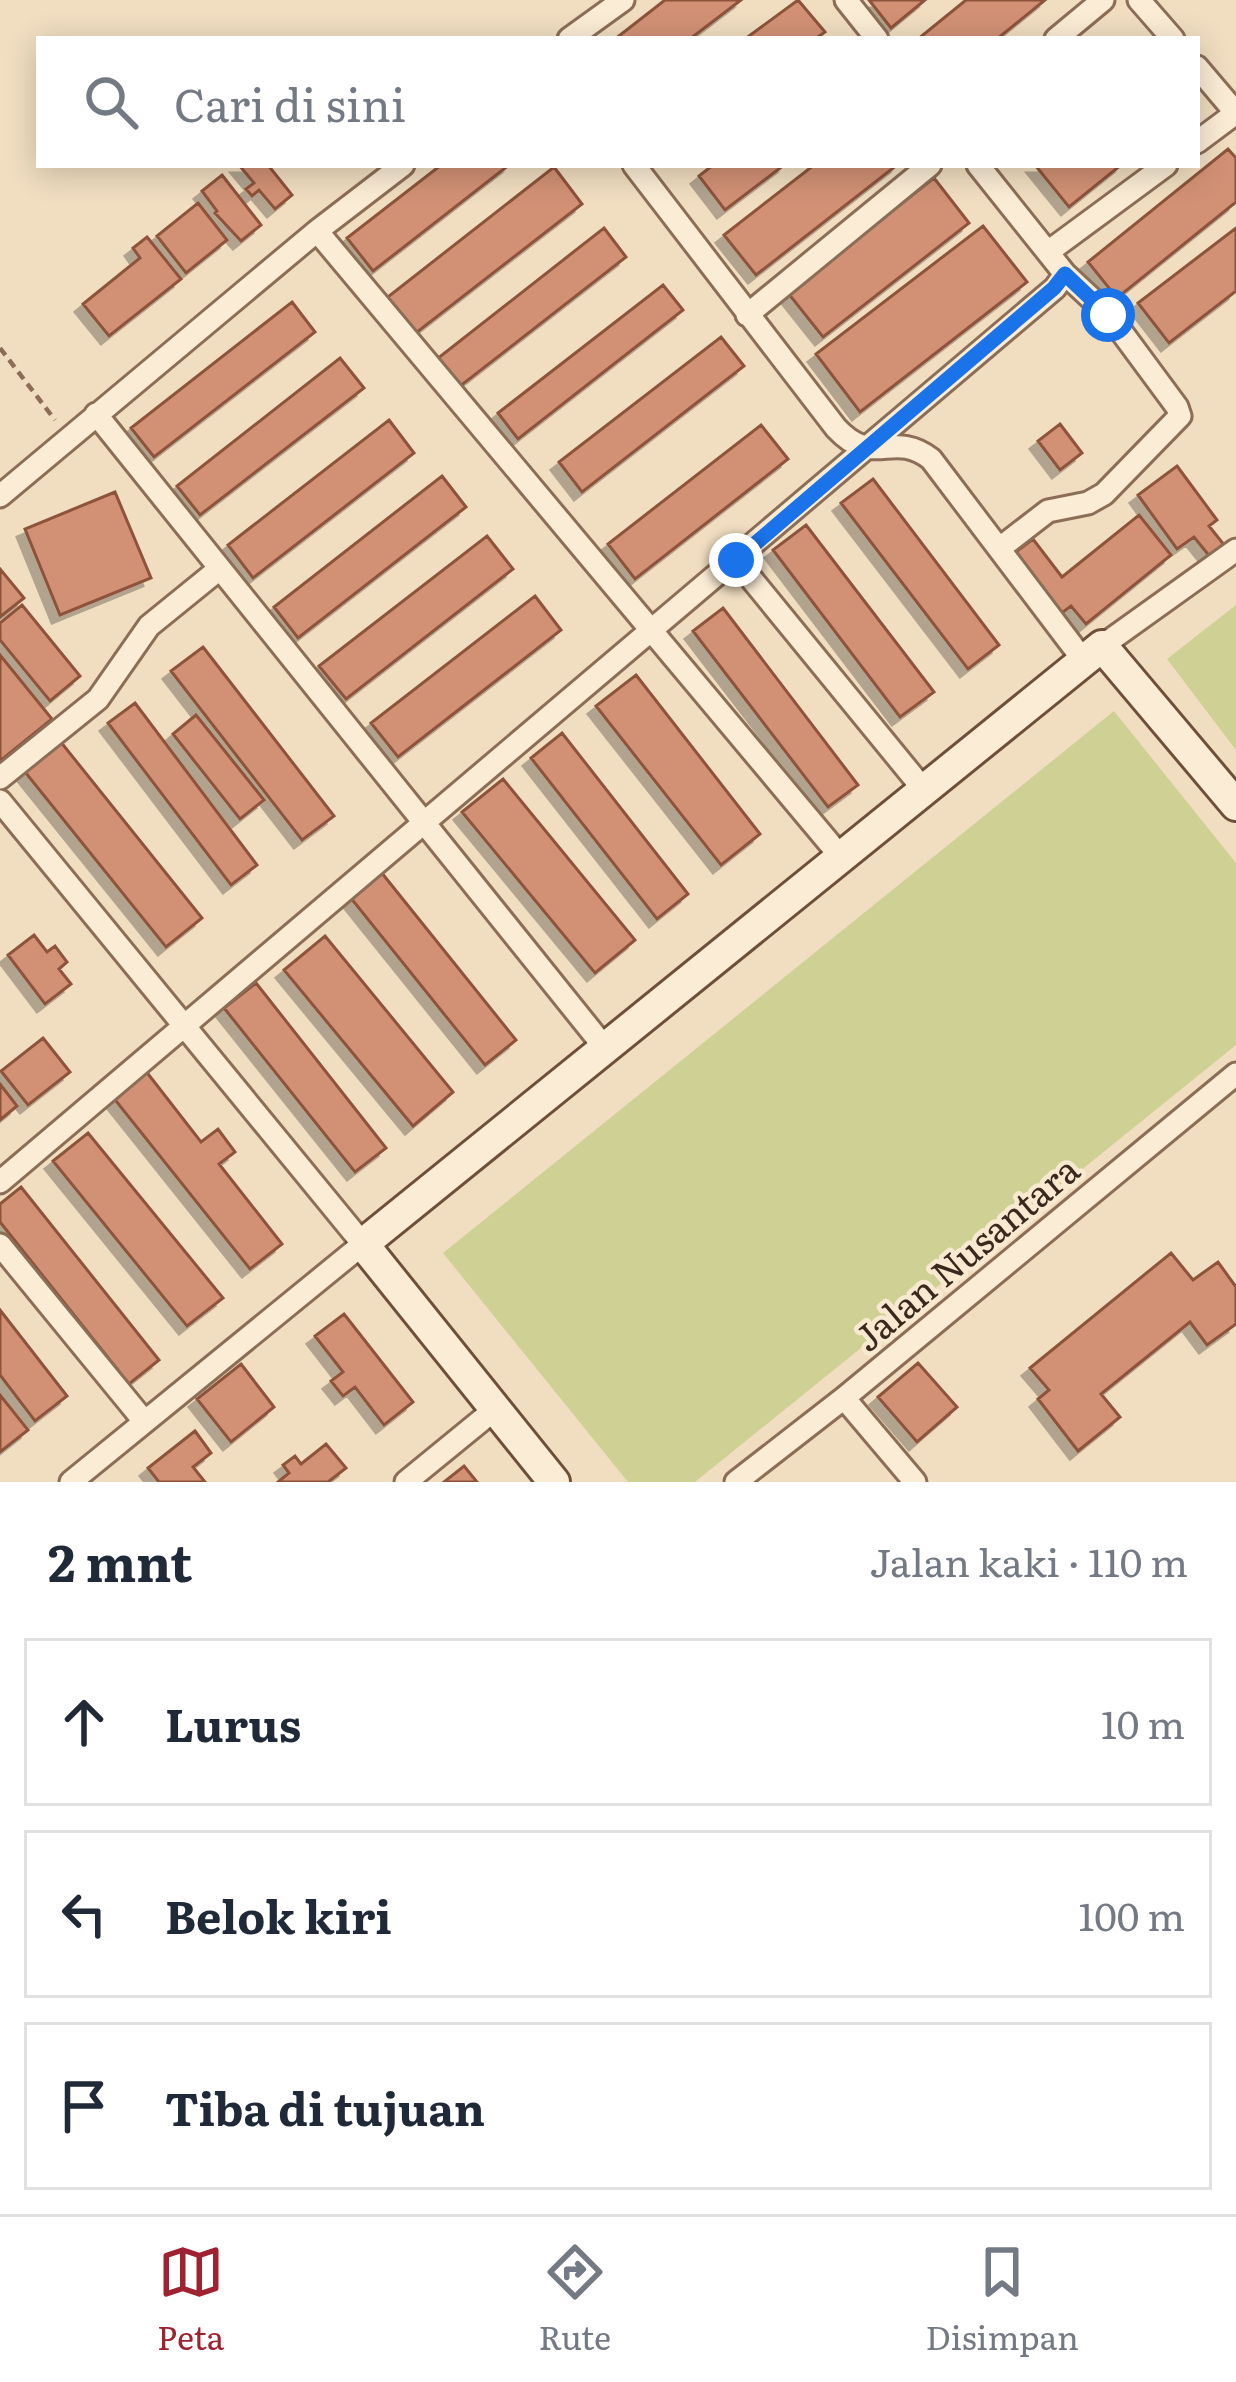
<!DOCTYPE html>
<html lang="id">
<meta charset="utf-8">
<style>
:root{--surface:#fff;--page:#f2f2f3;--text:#1f2937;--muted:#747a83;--line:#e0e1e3;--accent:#a02230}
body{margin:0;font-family:Literata,serif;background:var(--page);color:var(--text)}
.stop{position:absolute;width:36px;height:36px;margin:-27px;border:9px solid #1a73e8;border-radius:50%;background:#fff}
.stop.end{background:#1a73e8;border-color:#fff;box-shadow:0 3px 12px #0008}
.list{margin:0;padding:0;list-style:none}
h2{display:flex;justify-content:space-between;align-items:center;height:156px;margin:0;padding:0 48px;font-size:51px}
h2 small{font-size:39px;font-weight:400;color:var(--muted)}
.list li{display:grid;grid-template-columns:78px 1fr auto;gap:36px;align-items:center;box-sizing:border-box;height:168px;margin:0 24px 24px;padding:0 24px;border:3px solid var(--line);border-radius:0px}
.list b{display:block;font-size:45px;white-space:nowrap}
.list em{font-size:39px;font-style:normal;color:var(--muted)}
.icon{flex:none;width:66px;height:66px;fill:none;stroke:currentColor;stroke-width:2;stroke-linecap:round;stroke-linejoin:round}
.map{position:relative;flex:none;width:1236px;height:1482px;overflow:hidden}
.search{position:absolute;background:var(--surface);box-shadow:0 6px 30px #0003;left:36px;right:36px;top:36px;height:132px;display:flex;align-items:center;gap:30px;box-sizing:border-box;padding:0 42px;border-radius:0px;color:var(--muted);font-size:45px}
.sheet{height:732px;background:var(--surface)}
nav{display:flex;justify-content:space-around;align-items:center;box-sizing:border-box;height:168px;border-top:3px solid var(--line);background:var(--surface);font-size:33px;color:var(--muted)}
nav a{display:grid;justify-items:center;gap:6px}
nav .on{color:var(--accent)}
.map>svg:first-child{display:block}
.green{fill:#cfd094}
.building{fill:#d29174;stroke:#8d533b;stroke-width:3;filter:url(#shadow)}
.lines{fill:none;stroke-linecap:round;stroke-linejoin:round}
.street-casing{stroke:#8c6e57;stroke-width:27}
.secondary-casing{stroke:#6e4f3a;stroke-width:36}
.path{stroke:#8c6e57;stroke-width:4.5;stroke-dasharray:9 6;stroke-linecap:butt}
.street{stroke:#fbecd5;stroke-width:21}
.secondary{stroke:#fbecd5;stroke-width:30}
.route{stroke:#1a73e8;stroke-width:15}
.labels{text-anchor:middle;stroke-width:9;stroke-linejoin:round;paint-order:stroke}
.street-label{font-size:36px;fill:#3b281c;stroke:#f8e9d1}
</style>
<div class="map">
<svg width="1236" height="1482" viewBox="0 0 1236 1482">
<defs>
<filter id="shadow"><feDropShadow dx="-8" dy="8" stdDeviation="0" flood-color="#0004"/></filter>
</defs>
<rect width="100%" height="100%" fill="#f1dec1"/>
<!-- green -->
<path class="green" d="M1236,605V750L1167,659Z
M1114,711L1236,863V1045L695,1482H628L443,1253Z"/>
<!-- building -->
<path class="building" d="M665,0H741L690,39H615Z
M798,0L825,32L815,39H745Z
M869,0H925L891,28Z
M966,0H1045L997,39H918Z
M1228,149L1236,158V202L1117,298L1088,262Z
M239,165H268L292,195L275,209L259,190L252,196L246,189L254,183Z
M441,165H509L373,271L347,238Z
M713,165H784L725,210L699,176Z
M814,165H897L756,275L724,235Z
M1035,165H1121L1069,207Z
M554,167L582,204L412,336L384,300Z
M222,175L261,225L241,241L215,213L217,211L202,191Z
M934,178L969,223L823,337L788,293Z
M198,203L227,240L186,273L157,236Z
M983,226L1027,282L860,412L816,354Z
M604,228L626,257L459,387L437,359Z
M1236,228V291L1169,343L1138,303Z
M147,237L181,279L109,336L83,304L140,258L133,248Z
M663,285L683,310L518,439L498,413Z
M292,302L315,332L154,457L131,428Z
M721,337L744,366L582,492L559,462Z
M340,358L364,388L200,515L177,486Z
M389,420L414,453L253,578L228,545Z
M1060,424L1082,453L1060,470L1038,441Z
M761,425L788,459L635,579L608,544Z
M1177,466L1217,520L1209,526L1225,546L1211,558L1194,537L1177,549L1138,495Z
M442,476L466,507L298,638L274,607Z
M873,479L999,645L968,669L841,503Z
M115,492L151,578L60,615L25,529Z
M1139,515L1171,555L1086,624L1071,606L1059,615L1013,554L1033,539L1062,577Z
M806,525L934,692L900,717L773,550Z
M487,536L513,569L346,699L319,666Z
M0,569L24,598L0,617Z
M535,596L561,630L398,757L371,723Z
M22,605L80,676L50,701L0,640V623Z
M723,608L858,785L828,807L693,631Z
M203,647L334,816L302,840L171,671Z
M0,655L52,719L0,761Z
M636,675L760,834L721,865L596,706Z
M135,703L257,865L231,885L108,723Z
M196,715L264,800L240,819L173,734Z
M562,733L688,894L657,919L531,758Z
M60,741L202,918L166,947L21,767Z
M503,779L635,940L595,973L462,812Z
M381,872L516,1040L485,1065L350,897Z
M34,935L47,952L55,946L67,962L59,969L71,984L45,1004L8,955Z
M325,936L453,1092L413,1126L284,970Z
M256,983L386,1148L355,1172L224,1008Z
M43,1038L70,1072L28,1105L1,1071Z
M145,1070L201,1142L218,1129L235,1152L219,1164L282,1244L250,1269L112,1096Z
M0,1084L17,1106L0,1120Z
M88,1133L223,1298L187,1326L53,1161Z
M21,1187L159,1360L129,1384L0,1222V1204Z
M1171,1253L1193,1280L1218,1262L1236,1287V1324L1207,1345L1190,1322L1101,1394L1120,1417L1078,1451L1038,1399L1049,1390L1030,1368Z
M0,1310L67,1396L35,1421L0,1375Z
M344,1314L413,1402L384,1425L355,1387L343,1396L331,1381L343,1372L315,1336Z
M918,1363L957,1407L917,1442L878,1397Z
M241,1364L274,1407L231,1442L197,1399Z
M0,1395L28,1430L0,1452Z
M195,1431L211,1453L193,1467L205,1482H159L148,1468Z
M326,1444L346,1468L328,1482H278L289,1473L283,1465L295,1456L301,1464Z
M464,1466L477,1482H444Z"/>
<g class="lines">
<!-- street casing -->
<g class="street-casing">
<path id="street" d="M846,0L877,39
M1139,0L1173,39
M569,39L623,0
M1056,39L1103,0
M1197,67L1236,113
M1197,142L1236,113
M634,165L836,428C874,469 892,429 931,459L1084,661
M317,231L841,857
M1048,252L1166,165
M747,315L930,165
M96,414L605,1048
M0,496L317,231L403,165
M1000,548L1048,511L1088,503L1104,494L1180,416L1177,407L1109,315L1065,274
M736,560L924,790
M1102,646L1236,550
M0,778L98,699L149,626L218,570
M0,801L363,1244L71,1482
M0,1182L1055,288L1065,274L978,165
M0,1245L144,1421
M844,1398L915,1482
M406,1482L494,1410
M736,1482L844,1398L1236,1074"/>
</g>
<!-- secondary casing -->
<g class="secondary-casing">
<path id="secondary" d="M554,1482L363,1244L1102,646L1236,805"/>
</g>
<!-- path -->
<path class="path" d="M0,348L55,420"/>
<!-- street -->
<use href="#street" class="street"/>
<!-- secondary -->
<use href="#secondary" class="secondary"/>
</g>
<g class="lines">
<!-- route -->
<path class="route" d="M736,560L1054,288L1065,274L1108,315"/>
</g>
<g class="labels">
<!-- street labels -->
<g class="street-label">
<text transform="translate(967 1254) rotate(-40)" y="13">Jalan Nusantara</text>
</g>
</g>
</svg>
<div class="stop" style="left:1108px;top:315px"></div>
<div class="stop end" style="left:736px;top:560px"></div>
<div class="search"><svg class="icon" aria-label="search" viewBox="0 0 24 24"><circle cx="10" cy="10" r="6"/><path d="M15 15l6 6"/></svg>Cari di sini</div>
</div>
<section class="sheet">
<h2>2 mnt<small>Jalan kaki · 110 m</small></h2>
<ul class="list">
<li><svg class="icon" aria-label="ahead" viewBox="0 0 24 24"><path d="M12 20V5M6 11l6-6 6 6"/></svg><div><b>Lurus</b></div><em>10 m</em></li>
<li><svg class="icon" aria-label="left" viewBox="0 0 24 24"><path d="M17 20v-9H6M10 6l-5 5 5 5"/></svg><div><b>Belok kiri</b></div><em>100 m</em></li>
<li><svg class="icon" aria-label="arrive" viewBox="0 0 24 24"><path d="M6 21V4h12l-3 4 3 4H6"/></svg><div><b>Tiba di tujuan</b></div></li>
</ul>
</section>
<nav>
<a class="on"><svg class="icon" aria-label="map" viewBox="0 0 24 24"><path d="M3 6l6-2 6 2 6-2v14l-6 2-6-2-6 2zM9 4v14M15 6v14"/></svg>Peta</a>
<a><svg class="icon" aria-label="directions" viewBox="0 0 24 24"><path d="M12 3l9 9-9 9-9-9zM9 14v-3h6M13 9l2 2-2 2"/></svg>Rute</a>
<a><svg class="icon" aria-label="saved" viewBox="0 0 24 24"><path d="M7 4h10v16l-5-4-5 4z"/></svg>Disimpan</a>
</nav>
